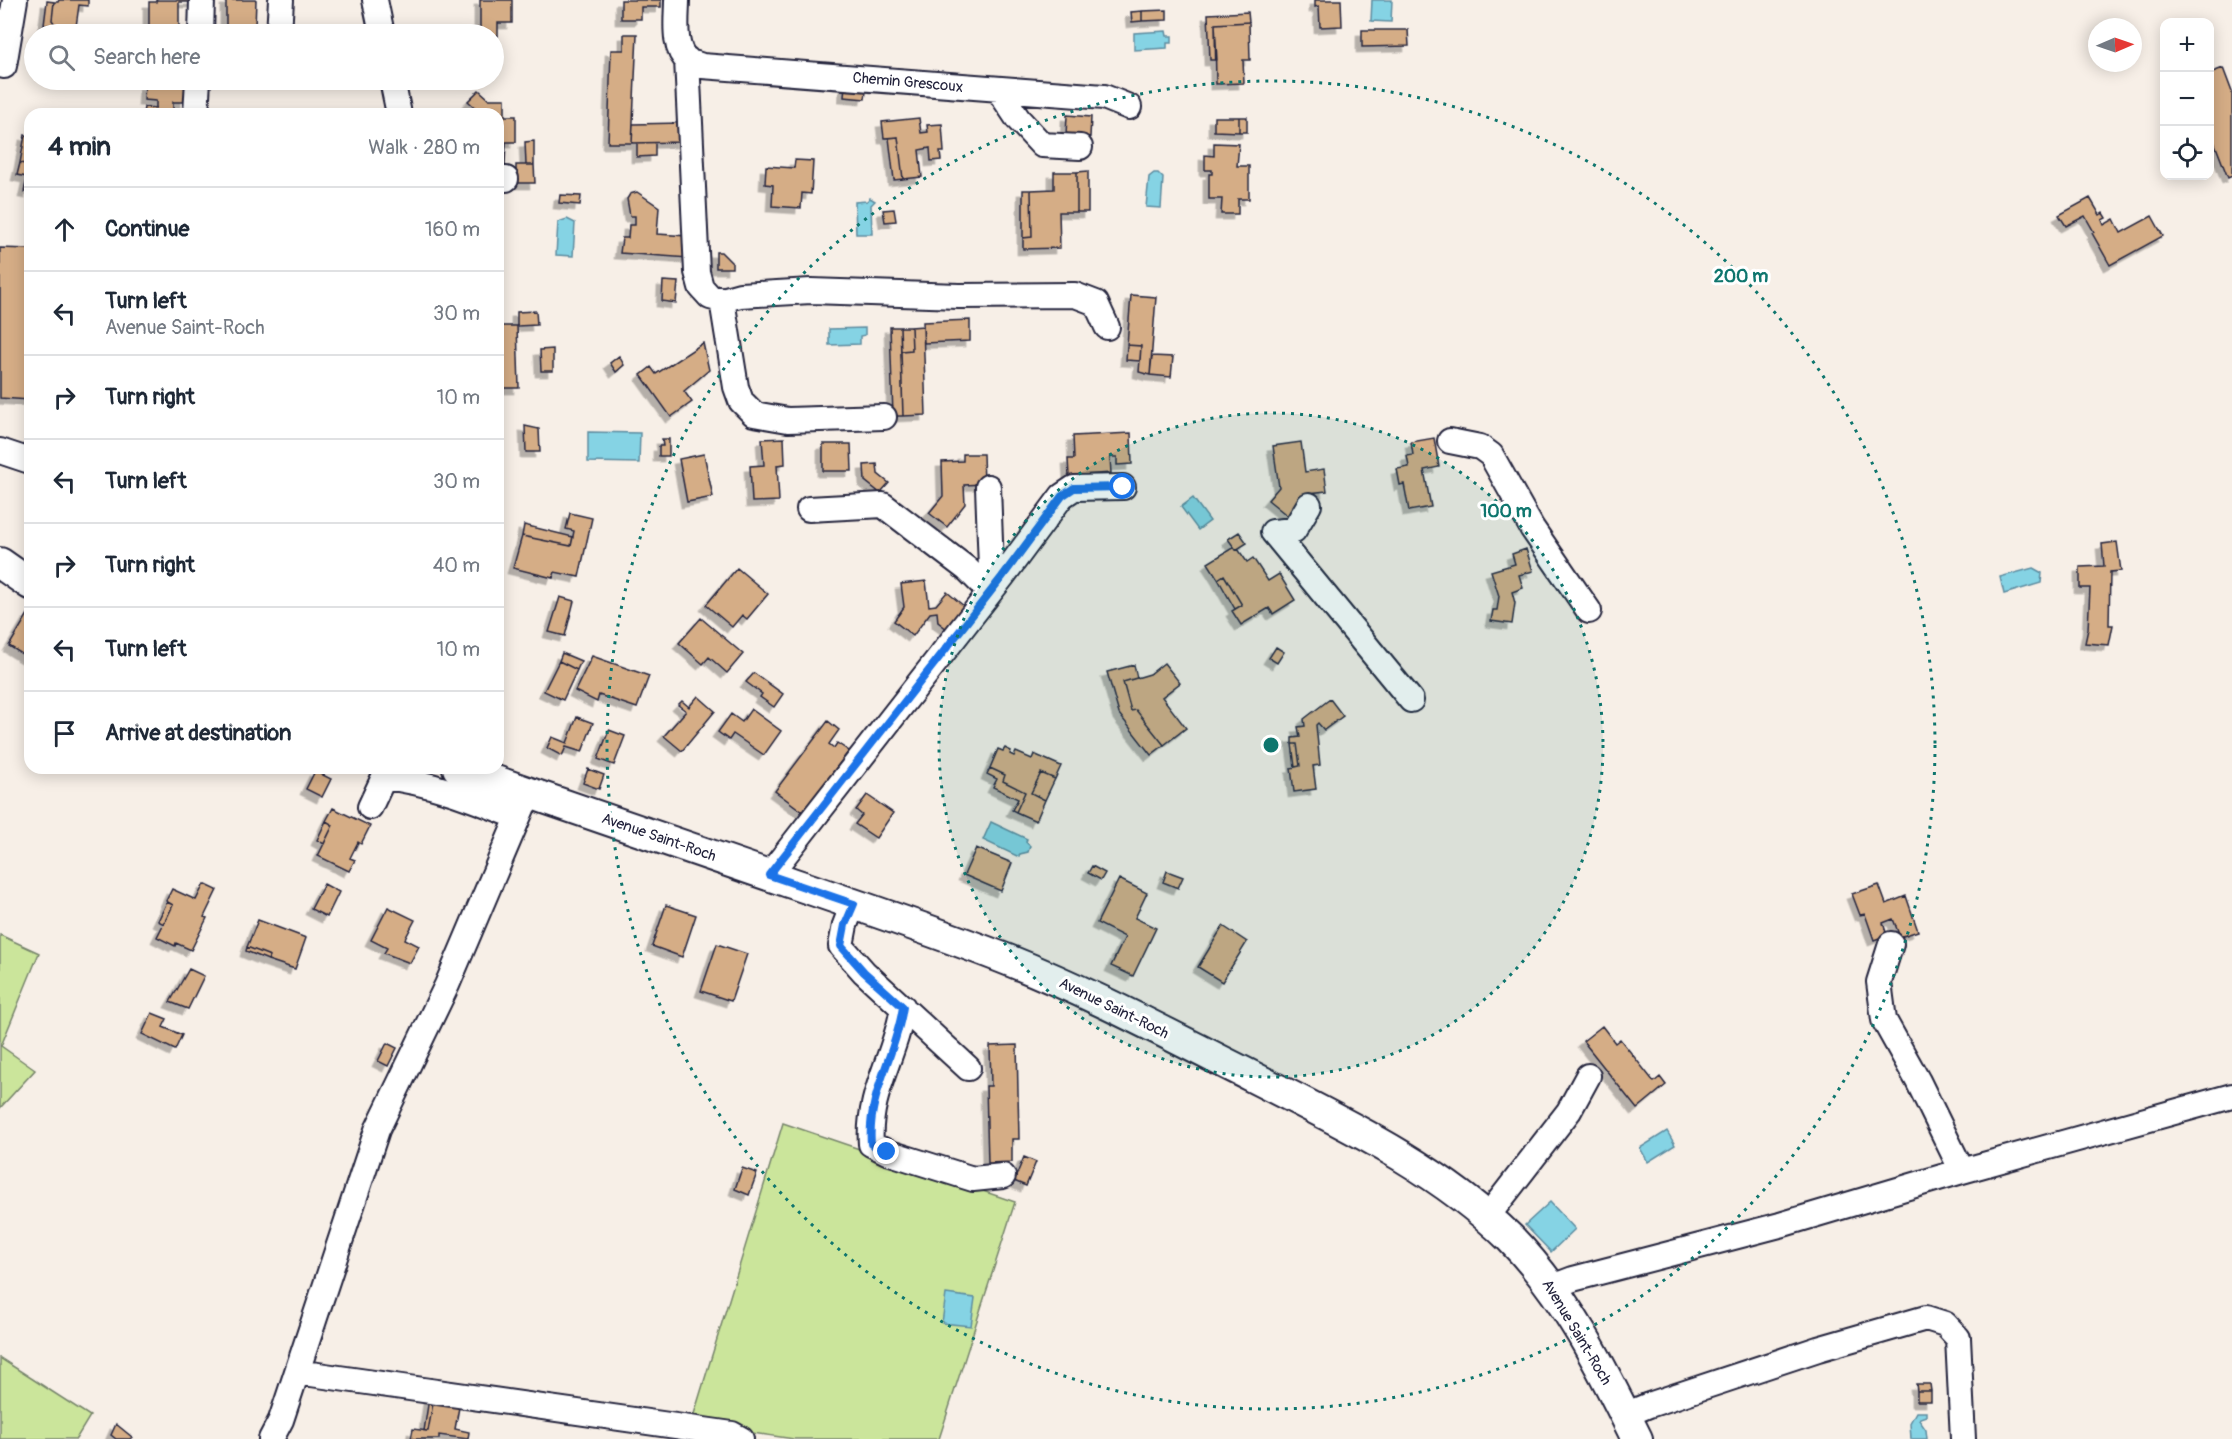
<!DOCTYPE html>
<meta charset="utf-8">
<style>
:root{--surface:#fff;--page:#f6f6f7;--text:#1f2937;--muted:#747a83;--line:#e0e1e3}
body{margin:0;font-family:Pangolin,sans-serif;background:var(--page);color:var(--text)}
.controls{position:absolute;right:18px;top:18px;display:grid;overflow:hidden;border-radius:12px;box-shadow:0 3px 15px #0003}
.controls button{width:54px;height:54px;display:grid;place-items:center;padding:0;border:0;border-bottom:2px solid var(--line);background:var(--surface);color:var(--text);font:30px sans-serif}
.compass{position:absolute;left:2088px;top:18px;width:54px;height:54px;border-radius:50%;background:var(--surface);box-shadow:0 3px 15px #0003;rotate:88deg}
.stop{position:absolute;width:18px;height:18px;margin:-14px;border:4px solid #1a73e8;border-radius:50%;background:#fff}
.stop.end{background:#1a73e8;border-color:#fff;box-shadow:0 2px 6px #0008}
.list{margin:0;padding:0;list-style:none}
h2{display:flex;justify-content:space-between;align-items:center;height:78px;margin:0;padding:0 24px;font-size:26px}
h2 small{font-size:20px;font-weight:400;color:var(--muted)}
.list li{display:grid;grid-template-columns:39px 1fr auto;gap:18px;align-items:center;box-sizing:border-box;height:84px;padding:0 24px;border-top:2px solid var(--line)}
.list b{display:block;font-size:22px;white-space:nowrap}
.list p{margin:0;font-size:20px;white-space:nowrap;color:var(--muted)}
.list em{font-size:20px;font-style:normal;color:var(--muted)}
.icon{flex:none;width:33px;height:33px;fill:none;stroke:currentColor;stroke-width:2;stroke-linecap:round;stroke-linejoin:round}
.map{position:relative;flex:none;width:2232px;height:1439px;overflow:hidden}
.search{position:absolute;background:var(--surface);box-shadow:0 3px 15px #0003;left:24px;top:24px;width:480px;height:66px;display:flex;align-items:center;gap:15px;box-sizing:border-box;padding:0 21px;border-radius:33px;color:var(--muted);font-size:22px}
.panel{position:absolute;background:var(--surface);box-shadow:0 3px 15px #0003;left:24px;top:108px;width:480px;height:666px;border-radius:18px}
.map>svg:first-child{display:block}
.green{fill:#cbe59b;stroke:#76846b;stroke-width:1.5}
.water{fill:#85d3e4;stroke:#5d8ca0;stroke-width:1.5}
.building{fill:#d5ad86;stroke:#22223b;stroke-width:1.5;filter:url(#shadow)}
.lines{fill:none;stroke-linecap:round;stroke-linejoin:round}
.minor-casing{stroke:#22223b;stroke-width:28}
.major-casing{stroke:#22223b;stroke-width:34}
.minor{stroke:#fff;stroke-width:24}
.major{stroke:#fff;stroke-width:30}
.route{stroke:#1a73e8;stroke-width:8}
.ring{fill:none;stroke:#0f766e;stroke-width:3;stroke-dasharray:3 6}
.labels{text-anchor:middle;stroke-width:6;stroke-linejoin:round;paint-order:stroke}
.street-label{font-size:15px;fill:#22223b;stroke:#fff}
.centre{fill:#0f766e;stroke:#fff;stroke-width:3}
.ring-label{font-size:18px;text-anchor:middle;font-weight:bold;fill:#0f766e;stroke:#fff;stroke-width:6;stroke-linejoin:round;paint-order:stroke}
</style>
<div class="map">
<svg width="2232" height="1439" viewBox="0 0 2232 1439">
<defs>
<filter id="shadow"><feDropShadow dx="-5.5" dy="5.5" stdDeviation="0" flood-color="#0004"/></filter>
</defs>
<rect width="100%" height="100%" fill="#f7efe7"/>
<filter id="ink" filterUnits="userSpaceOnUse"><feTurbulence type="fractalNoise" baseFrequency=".0167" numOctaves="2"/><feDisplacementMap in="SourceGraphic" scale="12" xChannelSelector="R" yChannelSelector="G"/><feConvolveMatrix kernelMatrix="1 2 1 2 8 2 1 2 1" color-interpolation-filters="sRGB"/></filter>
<g filter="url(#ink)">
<!-- green -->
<path class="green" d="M0,935L39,953L1,1046L35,1070L0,1108Z
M783,1123L1015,1202L939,1439H794L691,1424Z
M0,1358L90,1416L76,1439H0Z"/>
<!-- water -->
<path class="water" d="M1372,0H1392L1391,22L1371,21Z
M1166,31L1167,36H1172V43H1167V48L1134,50V33Z
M1154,173H1158L1163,178L1161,208L1146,207L1149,177Z
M870,198L875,201L871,205L872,234H856L855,202L867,201Z
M567,219L575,223L573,256L556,255L558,222Z
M865,328V335L860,336V344L829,345V329Z
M588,432L640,433L639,463L588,462Z
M1193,498L1210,521L1198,530L1181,507Z
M2033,568L2042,573L2041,583L2004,594L2000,577Z
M991,822L1027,839L1026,842L1030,846L1028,852L1020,854L1019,857L983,840Z
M1667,1131L1675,1145L1648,1162L1640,1148Z
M1550,1202L1575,1229L1551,1252L1525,1225Z
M946,1294L975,1298L971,1326L942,1323Z
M1916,1412H1926V1416L1920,1418L1919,1420L1926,1430L1927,1439H1911L1910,1423Z"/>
<!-- building -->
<path class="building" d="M59,0H88V6L79,5L75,34H59L60,26H56L52,20L54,2H58Z
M156,0H193V2H179V27H149V2H156Z
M226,0H256L255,27L245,26V34H226Z
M480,0H512V23H498V36L480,34Z
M621,0H661V7H641V19H621Z
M1315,0H1341L1342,26L1320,27L1319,6L1315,7Z
M47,1L54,2L52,20L56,26L44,25Z
M1167,10V20L1142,21V11Z
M1142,11V21L1132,22L1131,12Z
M1248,12L1249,22L1215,24L1217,60H1210L1208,14Z
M1249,22L1250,60H1243L1244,83L1216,84L1215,24Z
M1362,30H1408L1409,46L1362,47Z
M624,34H637L632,143H608L611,50H624Z
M2223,68L2232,92V176L2228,178L2210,131V73Z
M175,80H186L185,102H173V114H143L144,107L156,108V101L144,100L145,84L174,85Z
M845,84L867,85L865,99L844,97Z
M479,90L489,99H505V116H516V142H506L505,165H498V114H482L468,101Z
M1067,115L1091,117L1090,137L1066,135Z
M1214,117H1239V132L1214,131Z
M1239,117H1247V132H1239Z
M919,118L921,133L928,132L927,125L942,124L944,152H940L941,160L931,161L930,148L919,150L922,177L903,179L898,137L884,138L882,122Z
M681,123L682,142L632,143L633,124Z
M25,135L30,136V193L24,192L30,165L20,163Z
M898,137L903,179L894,180L889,138Z
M534,141V165H526L525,142Z
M637,143H655V156L637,157Z
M1214,143L1239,144L1237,166H1249V199H1238V214H1221L1222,199H1209V174H1212V170H1205V155L1214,156Z
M795,160L813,161L811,194L802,193L801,208L772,206L773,185L765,184L766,166L794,168Z
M20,163L30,165L27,177L17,175Z
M516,165H534L535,183H516Z
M1088,171V212H1077V172Z
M1054,172H1077V212H1059L1060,248L1023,249V238L1032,237L1031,190L1054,189Z
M1023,190H1031L1032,237L1023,238Z
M637,192L659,207L657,234L688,236L689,258L620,253L622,238H628L629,225H635V216H630L627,199L630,194Z
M560,195L581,196L580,205L559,203Z
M2090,198L2100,215L2103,213L2106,218L2102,220L2104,225L2114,219L2121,233L2152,216L2163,236L2110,265L2092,233L2094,232L2085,216L2066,226L2059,215Z
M894,209L896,221L885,222L883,210Z
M0,248L30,249V400L0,398Z
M716,252H721L732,263V268H716Z
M663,281L678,282L676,303L662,301Z
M1131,295L1156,297L1150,375L1139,372L1141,346L1127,345Z
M536,311L537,325L517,326V312Z
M970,320V341L924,343L923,322Z
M498,326H517L519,388H498Z
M923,326L926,415L903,416L901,351L912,350L911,327Z
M890,327H900L903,416H893Z
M900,327H911L912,350L901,351Z
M703,343L709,370L684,391L692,402L671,417L641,375L651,367L656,374Z
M1127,345L1141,346L1140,361L1126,360Z
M553,349V371H541L540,350Z
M619,356L624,365L616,372L610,363Z
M1152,356L1173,357L1171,377L1150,375Z
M525,426L539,429L540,452H526Z
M1131,433L1132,464L1117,465V457H1110L1111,473L1069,476L1068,459H1074L1073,436Z
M784,438L785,464L777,465L779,501L752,502L750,466L764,465L762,439Z
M1434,438L1439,467L1424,470L1431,507L1409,511L1404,484L1400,485L1397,469L1409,467L1407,456L1413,455L1411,442Z
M662,439H669V456H659V446H663Z
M1301,442L1305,472L1324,469L1327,491L1308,493L1289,517L1268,500L1279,487L1273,446Z
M823,444H851L852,471H823Z
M704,454L713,497L687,502L679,459Z
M963,454H983L984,484L964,485L965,504L947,527L929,513L943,496L942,462L963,461Z
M877,464L878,474L889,483L880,493L865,481L864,465Z
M570,513L592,518L579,577L555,572L553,578L513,568L522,536L571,546L574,531L566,529Z
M524,525L573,537L571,546L522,536Z
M1239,532L1247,543L1236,550L1228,539Z
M2117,542L2121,571L2110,572L2109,625H2113L2109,645L2085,643L2088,629L2090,588H2080V567L2104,566L2102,544Z
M1234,547L1236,550L1238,549L1247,562L1253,558L1268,581L1279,574L1295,600L1273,614L1269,608L1241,625L1232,611L1242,605L1224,575L1218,579L1208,563Z
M1526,549L1533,571L1519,575L1523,588L1512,592L1515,603L1512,624L1491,621L1493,610H1497L1499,596L1491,571L1515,564L1512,554Z
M737,568L768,594L747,619L742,615L732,627L706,605Z
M1224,575L1242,605L1235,609L1218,579Z
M926,581L929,606L936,605L947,592L965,607L947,629L938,622L937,612L930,613L913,636L894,621L904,607L901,584Z
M560,597L574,601L565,636L549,632Z
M28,614L30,615V659L9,646Z
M701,618L743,654L727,673L709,657L703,664L679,643Z
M1276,647L1284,652L1277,663L1269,658Z
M562,653L581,661L577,670L559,661Z
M592,656L649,676L637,708L599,695L597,702L575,691Z
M559,661L577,670L563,700L544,691Z
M1164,663L1180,683L1162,697L1186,728L1164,745L1136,710L1131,711L1123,682L1150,674Z
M1134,665L1137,678L1123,682L1131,711L1136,710L1164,745L1151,755L1119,714L1107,672Z
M754,673L783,694L774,707L760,697L762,694L746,682Z
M698,696L715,711L682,751L664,736L686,711L678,705L682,701L689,707Z
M1330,699L1343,716L1324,730L1318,723L1316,725L1320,765L1313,766L1316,789L1294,792L1291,768L1300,766L1297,744H1292V738L1300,737L1298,727L1305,726L1304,719Z
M751,709L781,731L764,755L733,734L729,740L718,732L731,714L742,722Z
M577,717L593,723L582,752L566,747L562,756L547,748L552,737L567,743Z
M828,721L839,730L829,744L834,748L837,743L849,751L803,812L775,791Z
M609,730L625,736L614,765L598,759Z
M1292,744H1297L1300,766L1295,767Z
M1005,748L1011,751L1010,754L1014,756L1016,752L1032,759L1034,754L1061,766L1055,779L1041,773L1031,793L1045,800L1036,821L1016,812L1025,792L1003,781L1005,775L990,768L998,749L1003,751Z
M990,768L1005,775L1003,781L1025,792L1016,812L1012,810L1018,799L993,787L997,779L987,774Z
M588,769L604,775L599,789L583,783Z
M315,771L331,779L322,797L306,789Z
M1041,773L1055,779L1045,800L1031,793Z
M867,795L893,813L876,838L855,824L862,815L856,810Z
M333,808L370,826L361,844L358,842L350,858L355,860L349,871L318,856L333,825L326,821Z
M326,821L333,825L324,844L317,840Z
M976,848L1012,863L1001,891L964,875Z
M1092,866L1105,873L1101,880L1088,873Z
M1167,871L1183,877L1178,888L1163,882Z
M1119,879L1147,893L1135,918L1156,928L1133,976L1111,966L1125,937L1097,923Z
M204,884L217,890L204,917L207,918L191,950L176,943L175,946L157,937L173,905L166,901L172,889L196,900Z
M324,884L339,892L327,917L311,909Z
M1879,885L1886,904L1906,896L1918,931L1900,937L1893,919L1883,923L1887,935L1874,940L1865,914L1860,915L1852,894Z
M167,902L173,905L164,924L158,921Z
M666,905L696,915L682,957L652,946Z
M388,907L415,920L405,939L419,946L410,963L384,953L387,948L371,940Z
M258,920L306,938L295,969L268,960L270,956L247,947Z
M1223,926L1247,942L1222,982L1198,967Z
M717,944L747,954L731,1001L701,991Z
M247,947L270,956L268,960L246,951Z
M189,969L204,976L188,1009L170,1002Z
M152,1013L167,1019L163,1027L182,1035L175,1050L142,1034Z
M1602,1026L1615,1043L1620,1039L1654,1082L1660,1077L1666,1085L1637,1109L1583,1041Z
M387,1043L397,1048L388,1066L378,1061Z
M1017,1045L1019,1139H1012V1162L988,1163L986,1086H991L990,1046Z
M1024,1157L1036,1162L1026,1186L1014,1181Z
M742,1168L757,1173L749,1195L735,1189Z
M1916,1384H1930L1931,1391H1917Z
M1917,1391H1931V1401H1917Z
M429,1398H434L428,1431H424Z
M434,1398L460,1402L455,1429L469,1432L468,1439L439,1435V1439H411L413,1429L428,1431Z
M116,1424L132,1437L130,1439H116L111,1435Z"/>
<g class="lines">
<!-- minor casing -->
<g class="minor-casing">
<path id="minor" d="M375,0L382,34
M677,0C677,18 672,48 688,61C691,63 698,64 702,66L1104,97L1129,107
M201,34L202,0
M279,34L281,0
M687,59L697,272L701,287L710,297L722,300L740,295L811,291L959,296L1075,295L1096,303L1107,327
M4,66L15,0
M392,80L399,114
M998,89L1018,119L1042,145L1080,147
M196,114L198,80
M498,179H506
M722,300L736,387L741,401L754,414L788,420L884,417
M1450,441L1480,447L1491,455L1532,528L1589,611
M0,451L30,461
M988,487L991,568L1002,577
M1309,505L1294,530L1273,532L1411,700
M809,509L883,505L967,569L990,592
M370,807L384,777C431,782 475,800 518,817
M769,875L1002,577L1062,496L1074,488L1123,487
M853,904L845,925L841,946L864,972L968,1068
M1891,944L1879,982L1884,1020L1918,1081L1962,1171
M903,1007C896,1056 867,1093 871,1144L887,1152L973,1179L1003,1176
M1487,1217L1569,1111L1588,1076
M1552,1287L1573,1279L1780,1225L1962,1171L2232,1096
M297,1372L732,1434L741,1439
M1625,1415L1649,1405L1818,1349L1926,1318L1945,1324L1958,1338L1963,1439
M271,1439L281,1420L377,1130L447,985L529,792"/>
</g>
<!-- major casing -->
<g class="major-casing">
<path id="major" d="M0,563L30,584
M458,768C564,805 670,841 777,878C854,904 932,930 1008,960C1091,993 1169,1035 1249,1075C1341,1122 1435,1165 1510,1238C1566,1295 1602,1368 1637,1439"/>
</g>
<!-- minor -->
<use href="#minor" class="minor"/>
<!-- major -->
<use href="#major" class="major"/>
</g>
</g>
<g class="lines" filter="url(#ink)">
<!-- route -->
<path class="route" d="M887,1152L871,1144C867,1093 896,1056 903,1007L864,972L841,946L845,925L854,904L769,875L1002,577L1062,496L1074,488L1123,487"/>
</g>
<!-- distance rings -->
<circle cx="1271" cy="745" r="332" fill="#0f766e" fill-opacity=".12"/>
<g class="ring">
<circle cx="1271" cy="745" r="332"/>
<circle cx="1271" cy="745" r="664"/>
</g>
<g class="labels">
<!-- street labels -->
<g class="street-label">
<text transform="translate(908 82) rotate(5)" y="5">Chemin Grescoux</text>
<text transform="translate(659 837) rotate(19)" y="5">Avenue Saint-Roch</text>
<text transform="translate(1114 1008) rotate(26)" y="5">Avenue Saint-Roch</text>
<text transform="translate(1577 1332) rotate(59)" y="5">Avenue Saint-Roch</text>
</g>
</g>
<circle cx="1271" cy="745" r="9" class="centre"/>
<g class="ring-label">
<text x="1741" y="282">200 m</text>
<text x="1506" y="517">100 m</text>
</g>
</svg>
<div class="controls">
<button>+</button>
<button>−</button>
<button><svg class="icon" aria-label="locate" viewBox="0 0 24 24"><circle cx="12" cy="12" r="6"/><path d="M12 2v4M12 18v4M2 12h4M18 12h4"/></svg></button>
</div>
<svg class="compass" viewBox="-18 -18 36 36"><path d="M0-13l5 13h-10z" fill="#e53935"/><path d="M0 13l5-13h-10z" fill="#747a83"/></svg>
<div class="stop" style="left:1123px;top:487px"></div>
<div class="stop end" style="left:887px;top:1152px"></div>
<div class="search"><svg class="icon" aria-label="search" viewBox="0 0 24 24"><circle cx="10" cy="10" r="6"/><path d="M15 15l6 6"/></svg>Search here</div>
<section class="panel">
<h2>4 min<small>Walk · 280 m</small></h2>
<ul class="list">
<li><svg class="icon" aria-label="ahead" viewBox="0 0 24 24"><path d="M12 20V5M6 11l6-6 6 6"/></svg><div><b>Continue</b></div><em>160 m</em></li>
<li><svg class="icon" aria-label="left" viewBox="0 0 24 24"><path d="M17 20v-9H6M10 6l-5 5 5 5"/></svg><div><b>Turn left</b><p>Avenue Saint-Roch</p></div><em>30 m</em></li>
<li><svg class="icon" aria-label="right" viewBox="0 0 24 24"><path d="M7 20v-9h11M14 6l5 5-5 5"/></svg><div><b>Turn right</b></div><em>10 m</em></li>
<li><svg class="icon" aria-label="left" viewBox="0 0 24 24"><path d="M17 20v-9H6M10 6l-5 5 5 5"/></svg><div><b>Turn left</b></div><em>30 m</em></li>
<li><svg class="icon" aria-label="right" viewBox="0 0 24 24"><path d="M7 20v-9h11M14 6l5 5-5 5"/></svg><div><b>Turn right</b></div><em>40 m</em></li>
<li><svg class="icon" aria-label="left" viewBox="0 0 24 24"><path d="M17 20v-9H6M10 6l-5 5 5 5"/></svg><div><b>Turn left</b></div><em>10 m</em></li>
<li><svg class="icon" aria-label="arrive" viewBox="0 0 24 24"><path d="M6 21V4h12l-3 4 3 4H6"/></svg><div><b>Arrive at destination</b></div></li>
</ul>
</section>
</div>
